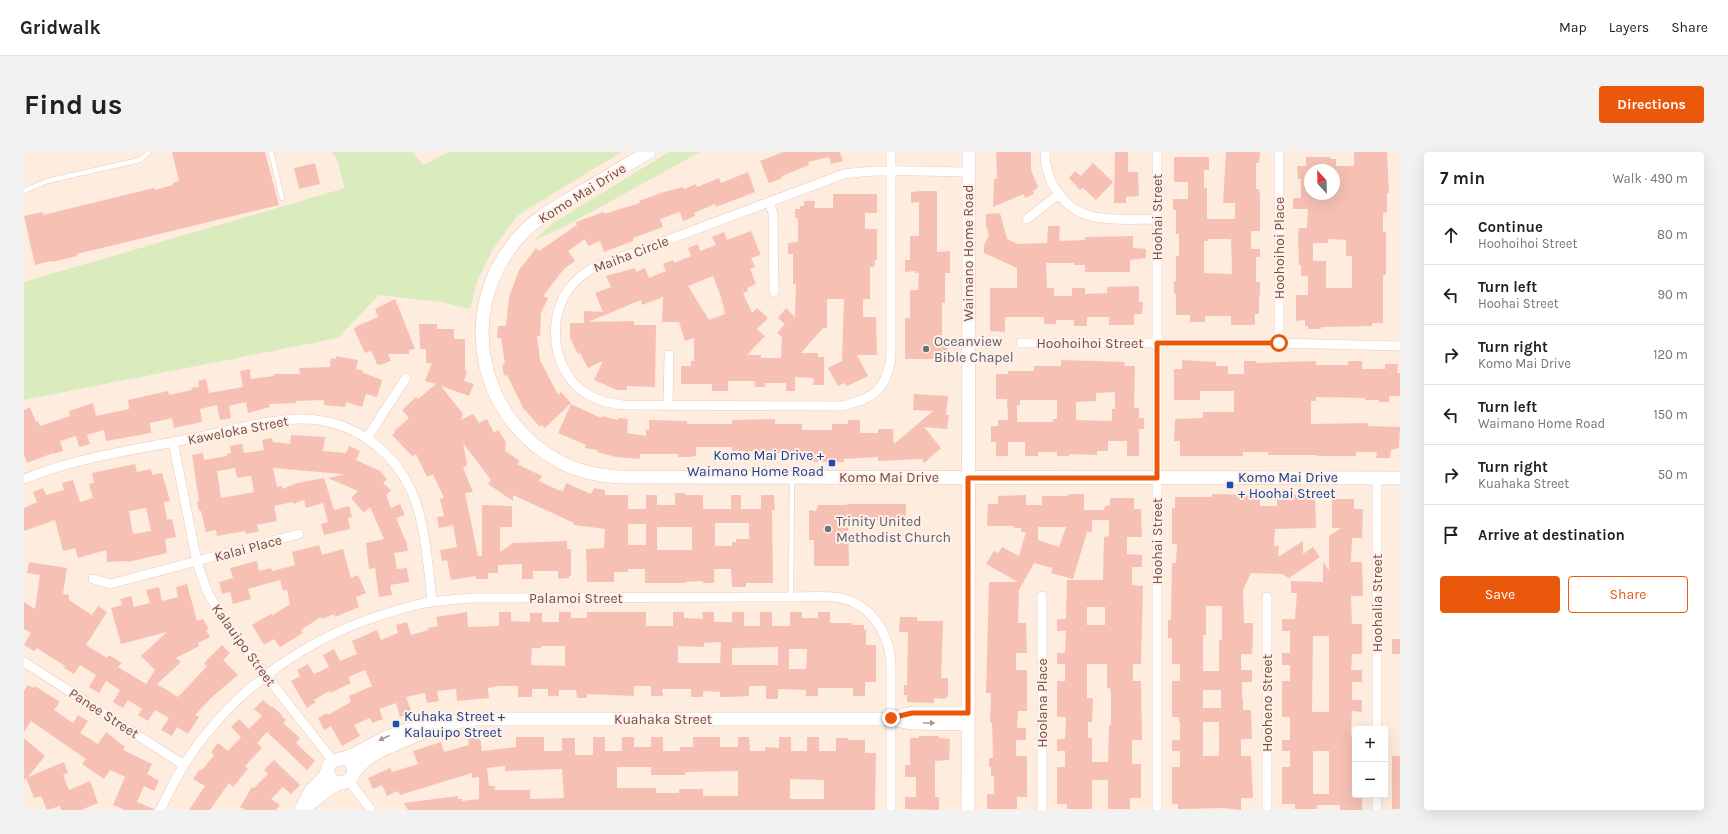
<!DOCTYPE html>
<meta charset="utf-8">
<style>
:root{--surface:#fff;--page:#f2f2f2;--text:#202124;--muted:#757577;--line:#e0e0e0;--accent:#ea580c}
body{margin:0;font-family:Karla,sans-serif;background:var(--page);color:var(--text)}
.controls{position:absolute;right:12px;bottom:12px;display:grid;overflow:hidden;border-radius:4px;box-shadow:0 4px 16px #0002}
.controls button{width:36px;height:36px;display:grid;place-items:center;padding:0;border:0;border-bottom:1px solid var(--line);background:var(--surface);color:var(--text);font:20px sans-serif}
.compass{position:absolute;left:1280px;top:12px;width:36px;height:36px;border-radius:50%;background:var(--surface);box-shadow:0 4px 16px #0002;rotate:338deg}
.stop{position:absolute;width:12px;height:12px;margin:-9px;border:3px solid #ea580c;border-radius:50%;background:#fff}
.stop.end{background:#ea580c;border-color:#fff;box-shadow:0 1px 4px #0008}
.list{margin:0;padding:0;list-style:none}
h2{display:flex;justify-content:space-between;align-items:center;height:52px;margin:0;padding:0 16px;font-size:17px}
h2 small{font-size:13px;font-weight:400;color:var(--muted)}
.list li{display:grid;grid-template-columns:26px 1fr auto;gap:12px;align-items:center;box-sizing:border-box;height:60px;padding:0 16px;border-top:1px solid var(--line)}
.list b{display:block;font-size:15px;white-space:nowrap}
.list p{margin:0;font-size:13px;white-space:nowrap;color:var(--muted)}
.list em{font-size:13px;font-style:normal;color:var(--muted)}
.actions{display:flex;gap:8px;padding:12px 16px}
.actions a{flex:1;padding:9px 0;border:1px solid var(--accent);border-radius:4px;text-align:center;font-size:14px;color:var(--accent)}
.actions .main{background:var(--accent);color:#fff}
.icon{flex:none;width:22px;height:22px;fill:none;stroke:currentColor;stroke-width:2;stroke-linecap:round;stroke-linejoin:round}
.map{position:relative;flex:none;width:1376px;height:658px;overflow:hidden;border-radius:4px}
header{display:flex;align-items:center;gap:24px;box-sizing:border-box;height:56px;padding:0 20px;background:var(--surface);border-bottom:1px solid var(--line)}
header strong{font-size:19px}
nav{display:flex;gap:22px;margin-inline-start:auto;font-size:14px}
.intro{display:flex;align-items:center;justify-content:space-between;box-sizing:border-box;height:96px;padding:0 24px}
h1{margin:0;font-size:28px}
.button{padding:10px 18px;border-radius:4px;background:var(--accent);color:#fff;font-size:14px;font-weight:700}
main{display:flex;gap:24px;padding:0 24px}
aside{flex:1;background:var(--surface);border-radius:4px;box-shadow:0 4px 16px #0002}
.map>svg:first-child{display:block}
.green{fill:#daecbd}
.building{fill:#f6c1b4;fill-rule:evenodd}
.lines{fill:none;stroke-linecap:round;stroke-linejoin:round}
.lane-casing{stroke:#e8cabf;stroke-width:5.5}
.street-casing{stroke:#e8cabf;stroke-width:10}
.secondary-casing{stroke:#eac6ba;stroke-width:14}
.lane{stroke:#fff;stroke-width:4.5}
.street{stroke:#fff;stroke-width:9}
.secondary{stroke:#fff;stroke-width:13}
.oneway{fill:#ad948f}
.route{stroke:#ea580c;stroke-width:5}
.worship-dot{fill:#6b7280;stroke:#fff1e7;stroke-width:1.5}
.transit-dot{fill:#1a4fb4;stroke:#fff1e7;stroke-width:1.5}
.labels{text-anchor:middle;stroke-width:4;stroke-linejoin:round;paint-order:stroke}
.street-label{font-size:14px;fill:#764c45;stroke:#fff1e7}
.worship-label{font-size:14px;fill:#5b616d;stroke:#fff1e7;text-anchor:start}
.transit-label{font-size:14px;fill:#164399;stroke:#fff1e7;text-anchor:start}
</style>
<header>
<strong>Gridwalk</strong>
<nav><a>Map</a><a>Layers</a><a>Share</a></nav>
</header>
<div class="intro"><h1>Find us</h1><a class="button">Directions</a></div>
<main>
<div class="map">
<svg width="1376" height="658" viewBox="0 0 1376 658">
<rect width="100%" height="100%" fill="#feecdf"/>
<!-- green -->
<path class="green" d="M307,0H388L400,13L424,0H598L494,63L469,97L454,127L446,157L416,150L355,143L314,186L0,248V130L321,36L312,5Z
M645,0H676L549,70L508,90L529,71Z"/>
<!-- building -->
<path class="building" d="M148,0H241L255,53L53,102V104L28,110L27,109L11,113L0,64L19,60V63L130,36L131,38L149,33V31L155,29Z
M759,0H816L819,9L807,12L805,5L784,10L785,13L758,24V26L745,31L736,9Z
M972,0H1007V18L1014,35L1009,39L1010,42L1001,46L1000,42L969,55L970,27H973Z
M1091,0H1104V20H1114L1115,44L1102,45V51H1090Z
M1202,0H1236L1235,11H1232V37H1235V41H1236V79H1227V97H1236V105H1232V130H1236V143H1235V162H1231V173H1207V164H1181V170H1166V163H1152V142H1150V129H1152V104H1155V82H1152V58H1149V47H1164V30H1150V5H1185V18H1180V36H1183V67H1211V51H1199ZM1184,87H1207L1208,122L1180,121V89H1184Z
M1330,0H1363L1365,41H1363V60L1359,61V80H1362V123H1359V171H1348V174L1297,175V177H1284V174H1281V168L1272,169V143H1284V124H1277V113H1275L1274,89L1275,76H1283L1284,57H1269V46H1277V27H1274L1273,14H1282V5H1306V7H1312V14H1330ZM1286,18H1310V42H1286ZM1304,87L1322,88V104H1328V136H1302V109H1289V91H1304Z
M291,11L296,32L275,37L270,16Z
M1069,11L1089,30L1072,48L1059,36L1056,38L1045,26L1051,19L1057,24Z
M724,20L731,40L692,55L691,52L670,61L671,64L659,69L656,60L636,67L639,75L609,86V89L580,100L576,89L564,94L561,87L544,99L551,109L540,117L519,144L524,146L517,161L516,184H513L516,208L534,243L537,240L547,251L521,276L518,273L516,275L499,256L483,223L480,224L478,213L481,212L477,186H473L474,174H482L485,145L495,118L512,96L515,99L553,73L552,70L579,60L580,62L616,51L615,49L640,40L659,35L660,37L672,32L673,35L695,26L697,31Z
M896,39H913V100L926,99V121H921V151H918V187H924L923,207H881V166H886V138H894L895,121H891V119L881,120V108H886V84H895V50L887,51V40Z
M809,42H853V61H841V77H853V108H851L850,115H846V147H839V165H852L853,203H833L844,224L823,234L820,231L814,234L804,216L818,209L820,147H803V176H799L777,201H794V205H800V233H789L790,226L771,225V239H762V231H741V235H731V229H704V239H688V232H657V214H667V209H670V186L661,189L655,170H638L639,145L618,153L617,148L564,170L610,169V173H632L631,235L603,234V238H593L570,228L579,209L564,216L556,201L554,202L546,186V171H560V159L579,160L571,141L587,135L582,124L611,116L612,120L621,116L625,126L642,119L639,112L649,108L650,111L667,104L664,96L674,92L676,99L692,93L688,85L700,80L703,88L727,79L736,101V103L727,106L731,115L726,117L732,132L723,136L724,139L719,141L728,161L733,156L744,166L733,177L741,184L723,203H737V206H757L758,185L753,181L761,172L754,166L762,156L771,165L772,132H769V102H764V91L774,90V66H771V57H776V54H780V49H791L790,56H809ZM689,124L697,145L701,162L685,168L664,134Z
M976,61L983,87L994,92L1023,91L1024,74H1036L1035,89L1061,88V85L1109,84V96L1122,97V106L1106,108V120H1061V113H1050V111H1022L1023,136H1030V144H1048V136H1061V142L1083,141V135L1115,134V150H1119L1118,162H1110V173H1085V165H1063V174H1050V168H1032V172H1020V165H981V180L966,179V136H993V116L960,101V93L965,83L961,71H962V62Z
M371,147L391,197L385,198V202H364L367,209L356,213L353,212L347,199L341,201L330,177L333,174L354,165L351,157Z
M395,172H413V177H430V187H441V219H443L440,229L450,232L445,244L417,234L439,262L437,268L449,262L455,271L463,267L470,281L474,278L482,290L481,299L496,309L493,312L518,324L515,329L534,338L539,339L542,331L567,342L570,336L581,338V343H604V357H622V343H633V353H651V341H661V343H679V357H707V343H717V357H737V343H750L751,358H748L749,431H722V435H708L707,417H690V431H679V429L661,430V431H621V417H604V420H590V430H563L562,397L580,396L581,377L550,373V371L489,343V349L464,332L467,328L439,291L443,311V313L439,316L449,340L441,341L454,404H458V353L488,354V375H476V400L489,391L543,389V397H547V424H545V426L534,427V419H509V427H498V412L474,413V421H464V427H452V424L427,428L423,408L418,409L416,398L433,395L429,373L415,376L413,365L420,364L416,347L420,346L409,322L403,325L392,302L389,305L368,283L371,280L370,279L385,266L378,258L392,245L394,247L412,232L401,229L408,211H402V197H396ZM691,371H725V387H712V390H708V394H691ZM604,372H622V393H604ZM633,375H668V398H633Z
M312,204L334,208L332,217L340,219L337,220L358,228L353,245L342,242L338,255L322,250L321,255L300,253V248L272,249V251L245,252L246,255L224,261L222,250L205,254L207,266L196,268L193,253L176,257L178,270L150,276L148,266L126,271L127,281L82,289L80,278L63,283L66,292L55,295L52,284L36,289L39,299L29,302V301L3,311L0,303V258L6,255L12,270L14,269L16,274L46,264L45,259L69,251L72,264L105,257L104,248L144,239L145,243L168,238L167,236L175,235L174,229L182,227L185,241L219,235L216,219L226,217L227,227L250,224V222H276L275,216L306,215L307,206L312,207Z
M1037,208L1101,210L1100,214H1111L1110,256H1115V266H1120V277H1115V304H1103V289H1084V299H1073V303L1045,302V304H1033V300H1014V304H1001V290H984V304H972V290H967V274H974V268H984L983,247H972V222H984V219H1010V214H1037ZM1091,240V257H1088V269L1052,268V250L1072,249V241ZM996,248H1033V267H1029V270H993V253H996Z
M1158,208L1192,210V214H1204V222H1220V209H1232V211L1292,209V213H1324V209H1338V217H1361V212H1374L1373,221H1376V244H1365V250H1355V248H1341V246L1292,245V249H1287V272L1344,271V274L1376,275L1375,296L1367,298L1366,306H1352L1353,300H1332V304H1293V303H1244V300H1219V304H1156V289H1150L1151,267L1179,266V260H1210V239H1176V248H1150V217H1158Z
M890,242L924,244L922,263H925L923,277L900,275L917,296L900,311L898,307L854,309V305L820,307V310H794L780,309V306L768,305V301H747V306H737V299H708V295H672V304L665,305H654V302H616V307L592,305L573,300L574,298L561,296L562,293L534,281L547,252L577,266L578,264L594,268V266L604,267L603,281L622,284V278H625V268L663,269V272H708V268L751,267V272H778V278H808V272H824V268H836V281H854V277H869L870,292L909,259L889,258Z
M267,283L301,285L299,299L322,301L325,294L336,299L332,308L356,319L363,327L359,331L367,338L362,343L367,356L376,352L381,363L372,366L381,388L382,387L384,399L370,401L373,417L383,416L385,430L366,433L368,443L355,445L351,416L345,417L342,391L360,387L346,355L340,361L327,346L334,339L304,326L318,323V322L249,316L253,335L258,334V337L273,331L300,326L310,358L325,354L328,365L324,366L326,377L300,383L297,372L304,370L299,351L282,356L280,348L269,352V350L250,354L253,369L233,373L235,379L222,382L221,379L193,384L192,378L182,380L177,359H175L173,350L175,349L168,303L179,301L180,308L203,304L202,302L207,301L206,294L218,292L220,301L240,298L238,288L248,286L249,290L266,292ZM211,316L213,326L227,324L230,340L197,346L193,319Z
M111,312L113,320L127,317L128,323L138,321L146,349L140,350L143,368L148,367L152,385L141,387L143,401L104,410V409L83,410L82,398L54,406L51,396L39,399L31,368L0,379V356L13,350L9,340L19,336L22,343L40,338L38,331L49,328L56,350L69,346L65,332L70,331L68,321ZM122,356L127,379L109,382L105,359Z
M1046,342H1060V358H1080L1081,354L1086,353V346H1110V357H1117L1118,385H1103V402L1118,403V415H1108V433L1119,434L1117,512H1109V529H1117L1118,588H1108V612H1117V646H1106V657H1084V628H1068V657H1043V652H1033V615H1041V599H1033V587H1041L1042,565H1033V529H1041V512H1033V501H1041L1042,479H1033V467H1042L1043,428H1079L1080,385L1085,384V368H1068V380H1063L1049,427L1027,421L1029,416L1010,411L995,438L994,471H1002L1003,501H992V518H1003V559H994L993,576H1002V588H992V604H1003V645H993V657H963V642H970V624H967V615H965V606H969L968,571H966L967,541H962L965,430H994L962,412L970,399L974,401L978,395L995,404L1002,380H997V376H990V374H963L964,352H974V344L1002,343V353H1018V344H1042ZM1014,375H1042L1035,395L1014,388ZM1063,455H1081V473H1063ZM1063,512H1083V536H1086L1087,542V573H1085L1084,610H1068V586H1064V570H1068L1069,546H1063Z
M1188,342L1236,343V354H1253V343H1291L1292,376L1251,377L1250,394H1255L1254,405L1279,389V402L1289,395L1296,405L1265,426L1258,422L1227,421L1219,438L1220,471H1229V483L1228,502H1217V518H1228V530H1218V546H1219V558H1227L1228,587H1217V604H1227L1229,646H1217V658L1199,656L1158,657H1154V652H1148V615H1156V599H1148V588H1156V570H1155V565H1148V529H1156V512H1148V486H1144V468H1147L1148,411H1152L1153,392H1148V356H1151V345H1188ZM1182,454H1198V488H1195V519H1179V483H1182ZM1179,538H1197V556H1179ZM1179,570H1195V604H1179Z
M1308,347H1330V357H1339L1338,386H1328L1327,410H1338L1339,444H1327L1328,472H1338V502H1328L1327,518H1338V530H1328V548H1338V560L1328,559L1327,583H1331V643H1338V658H1316V653H1293V657H1271V652H1258V615H1266V599H1258V588H1266V565H1258V529H1266V513H1258V501H1266V479H1258V467H1271L1273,441H1267V429L1299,430V410L1305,418V384L1317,376H1308ZM1289,484H1305V560H1288ZM1289,599H1305V642H1289Z
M823,352H882V368H824L825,414H790V388H785V358L792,359L794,353H823Z
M295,393L298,403L319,397L327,426L334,423L342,441L332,445L335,455L311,465L310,462L298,467L297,465L277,478L279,481L256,495L250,487L240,493L228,473L247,462L249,463L266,452L263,438L259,439L256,428L224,437L227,447L209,452L206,440L198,442L195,430L209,426L206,416L233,409L235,419L247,416L248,419L271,413L268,400Z
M5,410L43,416L39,442L45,443V448L68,463L74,454L83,460L62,493L83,506L85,503L98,511L94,515L122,532L131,518L117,504L143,480L97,492L87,456L98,453L96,447L107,444L110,455L126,451L122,438L135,435L138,449L154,445L152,435L163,432L173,469L179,467L185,477L182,478L186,485L174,491L175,494L152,506L157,510L133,532L154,545L183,514L180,511L198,493L206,501L199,508L214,523L189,544L171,563L175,565L164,582L153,575L148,584L137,578L145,566L131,558L124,569L114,563L118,557L104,548L99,556L89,550L96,538L82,529L75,541L65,535L72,523L56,513L50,522L40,516L41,514L13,496L10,499L0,493L7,481L0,477V450L11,457L16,423L3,421Z
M443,460L444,475L475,474V460H487V469L506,470V461H518V470H535V460H547V466H563V460H622V474H649V460H660V466L679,467L678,460H690V470H708V460H719L720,461V474H736V460H748V474H766V460H778V466H794V460H806V471H828V473H840V478H842V493H852V530H841V544H829V536H794V544H782V538L754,537V547H742V534H725V544L708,545H696V540L679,539V545H667V537H638L639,544H627V534H610V544L563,542V546H553L552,538H535V544H524V537H508V545H494V534H475L464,536L465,546L433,549L432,537L413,539L415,549L403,551L401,541L382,545L388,561L376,565L372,551L355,557L359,567L348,571L346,566L330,573L336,584L318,594L307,574L300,578L294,566L303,561L304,563L327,550L325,544L348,534L341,518L324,525L327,531L306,541L305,539L290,548L292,550L283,556L267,529L276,524L273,518L284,512L290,522L305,515L299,503L310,497L316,509L333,502L328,489L353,478L357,488L374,481L372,473L383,470L387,483L404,478V476L414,474L412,465ZM697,490L696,511H654V494L680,495V491ZM517,494H541V514L507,513L508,496H517ZM754,495V513H708V496ZM765,497H783L782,517H765Z
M876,465H893V469H919L917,526H924V545H922L921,547L910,546V551L883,550V543H880V533H883L884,480H875Z
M1368,487H1376V502H1368Z
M4,533L9,536L11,534L36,550L30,558L49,571L54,563L64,569L56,581L74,592L82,580L101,595L99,598L128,612L123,622L135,629L130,639L120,634L113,650L130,657V658H101L89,653L101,625L86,618L80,627L58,612L62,607L7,569L0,580V539Z
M239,548L247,555L248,554L258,563L257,564L262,568L259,571L276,586L272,591L291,609L283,618L243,580L233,591L238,596L221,614L224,617L209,635L205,631L186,658H165L181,634L169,627L176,617L178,618L190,603L187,600L194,591L204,599L217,585L207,575L215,567L225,577L238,564L230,557Z
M895,584H915V586L926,587L925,608L911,609V645H915V658L881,657V645H892V625H881V613H886V586H895Z
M456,585L458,599L492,595V585H520V599H538V586H551V603H569V585H581V599H598V585H610V595H627V585H639V599H656V595H669V585H696V595H714V585H725L726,599H741V595L755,596V585H767V599H783V585H795V599H812V586H824V588H841V601H852L851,658H384L380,651L434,644V647H438V649L455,647V625L448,626V621L376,643L374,639L363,644L358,633L349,637L344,626L366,616L368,620L394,612L389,599L417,590L420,600L445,593L444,586ZM481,614V619L538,617L540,646L506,647V638H471V634H465L463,616ZM593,615H627V623H661V620L714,619V644H679V637H655V641H632V636H593ZM766,627L800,628V647H766Z
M0,586L21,604L4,625L40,610L44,621L39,623L45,638L66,629L74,651L57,658H37L36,654L23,658L17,644L10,646L2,626L0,629Z
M1368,604H1376V657H1368Z
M250,608L276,633L267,642L259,635L247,647L256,653L252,658H221L216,655L228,635L230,636L244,622L240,618Z"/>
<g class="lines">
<!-- lane casing -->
<g class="lane-casing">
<path id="lane" d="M247,0L258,46
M0,39L23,29L116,8L125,0
M767,445L768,327"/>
</g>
<!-- street casing -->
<g class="street-casing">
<path id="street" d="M867,0V205C862,239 849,247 817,254L600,253C592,252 583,251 576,248C532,234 519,174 544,138C550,129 559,122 569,116L820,22C861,16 904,20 945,20
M1021,0C1021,30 1040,59 1071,65C1091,69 1113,67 1133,67
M1133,0V658
M745,50L749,61L750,140
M1003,67L1035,42
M997,191H1255L1376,194
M1255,191V0
M644,253L645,203
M343,286L382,226
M149,290L173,410L183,439L203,474L309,609
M0,327C55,305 113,297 171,286C203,279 242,268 275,267C328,266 373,299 391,348C401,375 405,420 408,450
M69,427L86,432L275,382
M1018,444V658
M0,510L160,613
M1353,577V326
M325,629L347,658
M136,658C144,643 151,627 160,613C208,537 285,483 371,459C383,455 396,451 409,450C422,448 435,447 448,446L767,445C781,445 796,444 811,445C844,449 864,478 867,509V658
M1243,658V445
M1353,658V643"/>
</g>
<!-- secondary casing -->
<g class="secondary-casing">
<path id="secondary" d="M625,0C602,13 580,27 557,40C533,55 507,68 490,91C432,163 456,269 538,311C556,320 576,324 596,325L1376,326
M868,566L888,561H944
M304,618V623L310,630L320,631C328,628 332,621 328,613
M330,621C346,596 380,592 404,577
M277,658L286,640L301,624L305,613L309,609L327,604L363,585L391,575L454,567H867L888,571L944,572
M278,658C290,650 301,637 315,632
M944,658L945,0"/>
</g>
<!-- lane -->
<use href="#lane" class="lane"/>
<!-- street -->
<use href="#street" class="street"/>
<!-- secondary -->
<use href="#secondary" class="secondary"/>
</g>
<!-- one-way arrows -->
<defs><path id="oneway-solid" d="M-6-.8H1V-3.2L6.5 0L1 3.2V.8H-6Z"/></defs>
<g class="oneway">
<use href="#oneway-solid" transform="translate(905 571)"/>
<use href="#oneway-solid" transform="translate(360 586) rotate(156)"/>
</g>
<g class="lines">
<!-- route -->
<path class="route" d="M867,566L888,561H944V326H1133V191H1255"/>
</g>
<!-- markers -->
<g class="worship-dot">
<circle cx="902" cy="197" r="4"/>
<circle cx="804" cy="377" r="4"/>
</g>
<g class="transit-dot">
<rect x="804" y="307" width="8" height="8" rx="2"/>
<rect x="1202" y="329" width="8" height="8" rx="2"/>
<rect x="368" y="568" width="8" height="8" rx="2"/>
</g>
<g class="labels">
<!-- street labels -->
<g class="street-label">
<text transform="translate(558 41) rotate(-32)" y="5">Komo Mai Drive</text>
<text transform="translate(1133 65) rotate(-90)" y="5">Hoohai Street</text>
<text transform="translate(1255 96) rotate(-90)" y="5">Hoohoihoi Place</text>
<text transform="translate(944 101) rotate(-90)" y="5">Waimano Home Road</text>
<text transform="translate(607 102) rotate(-21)" y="5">Maiha Circle</text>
<text x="1066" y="196">Hoohoihoi Street</text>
<text transform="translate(214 278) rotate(-11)" y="5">Kaweloka Street</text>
<text x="865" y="330">Komo Mai Drive</text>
<text transform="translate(1133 389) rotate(-90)" y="5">Hoohai Street</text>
<text transform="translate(224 396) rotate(-15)" y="5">Kalai Place</text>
<text x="552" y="451">Palamoi Street</text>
<text transform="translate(1353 451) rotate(-90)" y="5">Hoohalia Street</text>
<text transform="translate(220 493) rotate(54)" y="5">Kalauipo Street</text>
<text transform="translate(1018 551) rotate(-90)" y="5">Hoolana Place</text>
<text transform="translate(1243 551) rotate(-90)" y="5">Hooheno Street</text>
<text transform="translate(80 561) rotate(33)" y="5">Panee Street</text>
<text x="639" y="572">Kuahaka Street</text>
</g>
<!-- worship labels -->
<g class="worship-label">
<text x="910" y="194">Oceanview<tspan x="910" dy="16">Bible Chapel</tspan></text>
<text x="812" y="374">Trinity United<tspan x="812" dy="16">Methodist Church</tspan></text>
</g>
<!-- transit labels -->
<g class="transit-label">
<text x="800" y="308" text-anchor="end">Komo Mai Drive +<tspan x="800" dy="16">Waimano Home Road</tspan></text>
<text x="1214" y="330">Komo Mai Drive<tspan x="1214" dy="16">+ Hoohai Street</tspan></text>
<text x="380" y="569">Kuhaka Street +<tspan x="380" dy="16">Kalauipo Street</tspan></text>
</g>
</g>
</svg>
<div class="controls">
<button>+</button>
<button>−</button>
</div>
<svg class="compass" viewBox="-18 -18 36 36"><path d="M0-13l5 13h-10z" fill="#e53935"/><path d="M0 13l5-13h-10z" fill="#757577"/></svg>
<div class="stop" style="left:1255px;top:191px"></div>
<div class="stop end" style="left:867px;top:566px"></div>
</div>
<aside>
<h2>7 min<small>Walk · 490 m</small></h2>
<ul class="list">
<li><svg class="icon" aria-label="ahead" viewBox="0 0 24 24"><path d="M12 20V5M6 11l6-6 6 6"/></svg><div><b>Continue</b><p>Hoohoihoi Street</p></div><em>80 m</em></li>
<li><svg class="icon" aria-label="left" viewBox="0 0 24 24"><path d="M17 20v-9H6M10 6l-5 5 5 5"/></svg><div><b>Turn left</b><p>Hoohai Street</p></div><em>90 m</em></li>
<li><svg class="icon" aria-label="right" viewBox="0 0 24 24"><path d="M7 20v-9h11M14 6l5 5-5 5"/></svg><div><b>Turn right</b><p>Komo Mai Drive</p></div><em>120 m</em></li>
<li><svg class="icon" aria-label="left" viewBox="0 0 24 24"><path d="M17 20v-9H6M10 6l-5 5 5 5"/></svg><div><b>Turn left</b><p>Waimano Home Road</p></div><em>150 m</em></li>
<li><svg class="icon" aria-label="right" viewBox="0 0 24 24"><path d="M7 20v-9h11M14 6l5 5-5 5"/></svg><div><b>Turn right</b><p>Kuahaka Street</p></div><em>50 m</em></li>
<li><svg class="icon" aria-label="arrive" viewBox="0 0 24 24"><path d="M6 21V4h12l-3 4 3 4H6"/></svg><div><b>Arrive at destination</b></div></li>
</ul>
<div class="actions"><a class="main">Save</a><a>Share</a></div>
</aside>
</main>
